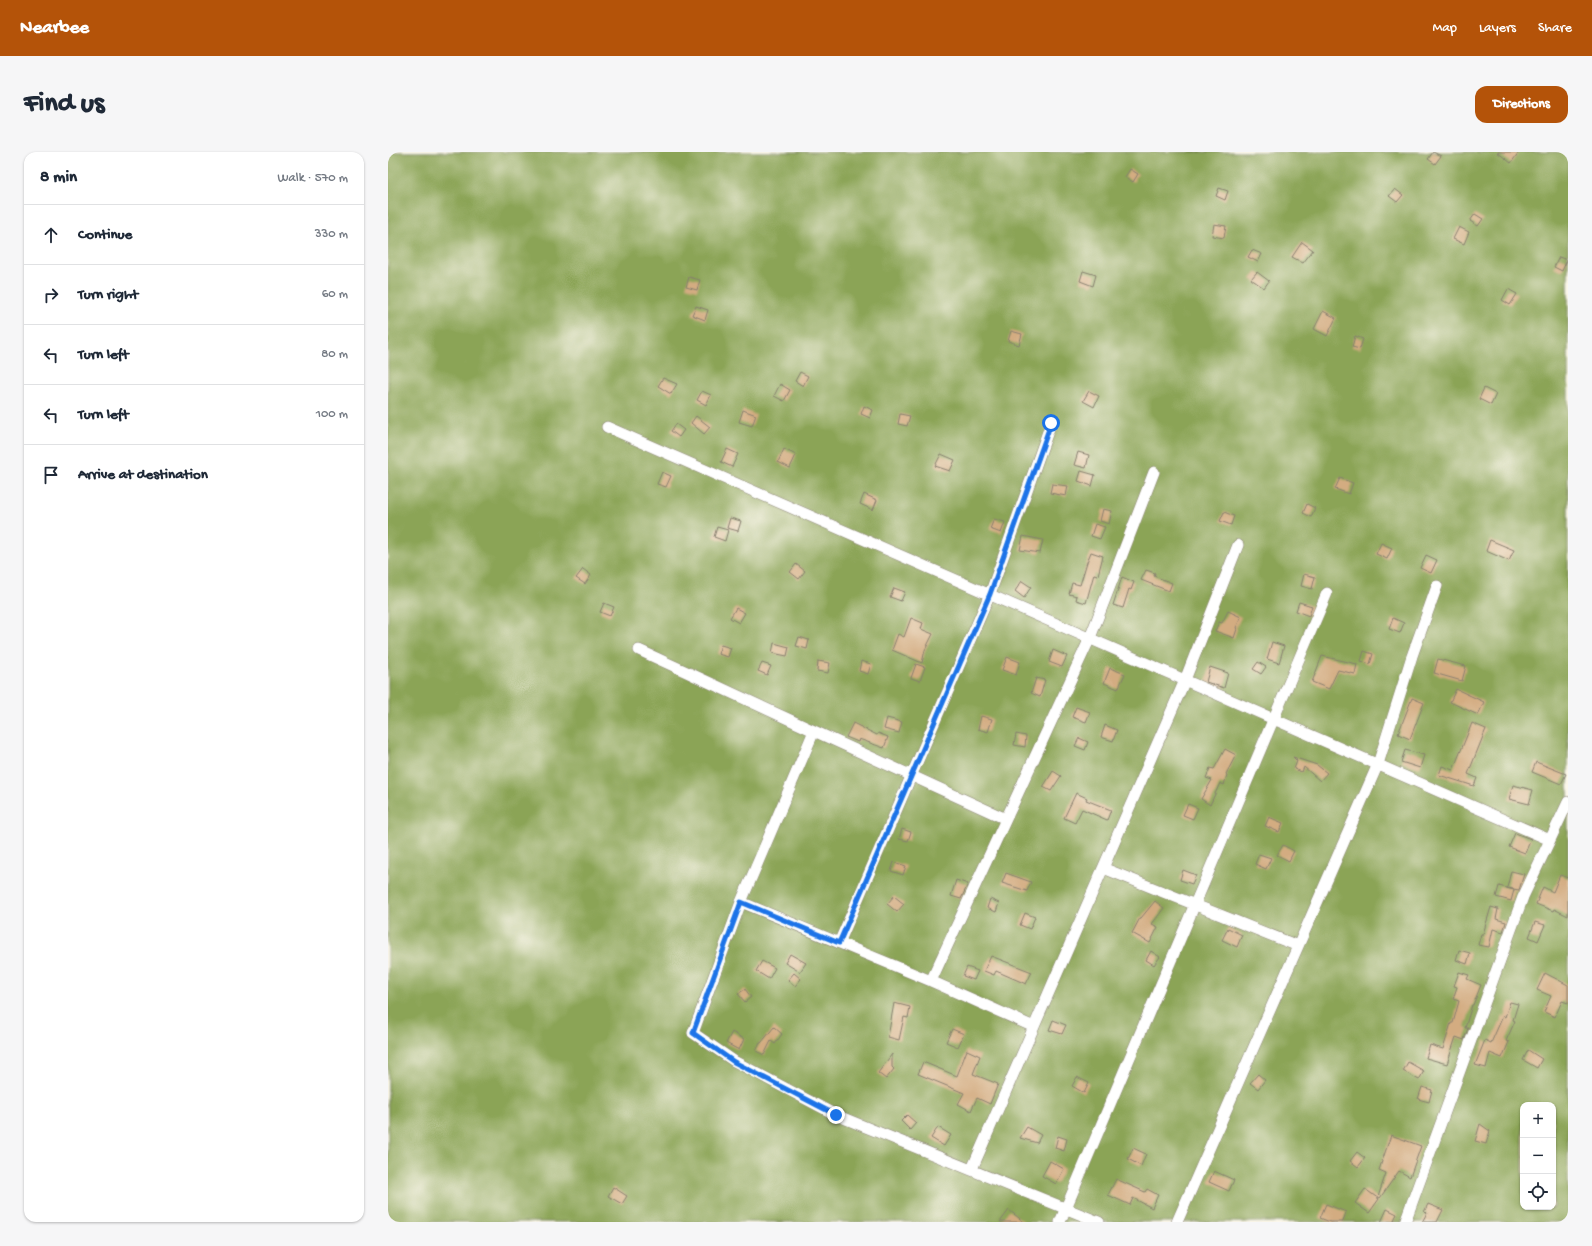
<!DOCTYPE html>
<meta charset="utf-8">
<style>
:root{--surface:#fff;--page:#f6f6f7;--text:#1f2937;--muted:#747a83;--line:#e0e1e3;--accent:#b45309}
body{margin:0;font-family:"Gochi Hand",sans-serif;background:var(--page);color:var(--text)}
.controls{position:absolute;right:12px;bottom:12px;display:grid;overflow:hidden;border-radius:8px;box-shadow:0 1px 3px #0004}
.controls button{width:36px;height:36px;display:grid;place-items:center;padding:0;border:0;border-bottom:1px solid var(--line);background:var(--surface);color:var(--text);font:20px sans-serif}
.stop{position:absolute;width:12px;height:12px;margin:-9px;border:3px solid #1a73e8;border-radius:50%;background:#fff}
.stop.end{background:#1a73e8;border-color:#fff;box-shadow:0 1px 4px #0008}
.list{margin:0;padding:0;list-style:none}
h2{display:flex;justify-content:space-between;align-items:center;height:52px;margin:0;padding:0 16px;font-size:17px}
h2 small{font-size:13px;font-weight:400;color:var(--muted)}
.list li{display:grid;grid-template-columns:26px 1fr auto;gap:12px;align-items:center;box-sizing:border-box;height:60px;padding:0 16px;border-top:1px solid var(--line)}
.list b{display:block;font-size:15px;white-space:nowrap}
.list em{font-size:13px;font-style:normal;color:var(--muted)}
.icon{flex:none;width:22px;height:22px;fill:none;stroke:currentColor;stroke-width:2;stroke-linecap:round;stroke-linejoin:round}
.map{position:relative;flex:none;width:1180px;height:1070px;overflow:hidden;border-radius:12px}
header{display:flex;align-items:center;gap:24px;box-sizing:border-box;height:56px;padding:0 20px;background:var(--accent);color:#fff}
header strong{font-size:19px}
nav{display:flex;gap:22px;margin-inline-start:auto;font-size:14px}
.intro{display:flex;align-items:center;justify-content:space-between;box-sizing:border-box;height:96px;padding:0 24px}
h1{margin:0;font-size:28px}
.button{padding:10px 18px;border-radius:12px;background:var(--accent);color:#fff;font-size:14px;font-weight:700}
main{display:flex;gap:24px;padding:0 24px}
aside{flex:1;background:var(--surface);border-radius:12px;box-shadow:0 1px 3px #0004}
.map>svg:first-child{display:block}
.forest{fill:#8ba456;stroke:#546039;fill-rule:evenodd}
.building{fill:#d3ac81}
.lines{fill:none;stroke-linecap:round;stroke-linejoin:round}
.minor-casing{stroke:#867e6e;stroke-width:12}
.minor{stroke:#fff;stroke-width:11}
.route{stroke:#1a73e8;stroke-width:5}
</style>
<header>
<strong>Nearbee</strong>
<nav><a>Map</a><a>Layers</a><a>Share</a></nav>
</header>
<div class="intro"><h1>Find us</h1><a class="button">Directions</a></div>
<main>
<aside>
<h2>8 min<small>Walk · 570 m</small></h2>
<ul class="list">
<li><svg class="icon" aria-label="ahead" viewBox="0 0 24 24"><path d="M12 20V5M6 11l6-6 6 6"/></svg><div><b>Continue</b></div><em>330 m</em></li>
<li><svg class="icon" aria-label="right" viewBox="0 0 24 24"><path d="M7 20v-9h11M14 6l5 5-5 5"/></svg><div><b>Turn right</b></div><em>60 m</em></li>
<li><svg class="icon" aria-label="left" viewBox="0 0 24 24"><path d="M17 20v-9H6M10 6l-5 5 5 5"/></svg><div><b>Turn left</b></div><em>80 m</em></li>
<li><svg class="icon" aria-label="left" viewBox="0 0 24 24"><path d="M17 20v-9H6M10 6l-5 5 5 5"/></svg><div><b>Turn left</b></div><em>100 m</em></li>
<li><svg class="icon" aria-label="arrive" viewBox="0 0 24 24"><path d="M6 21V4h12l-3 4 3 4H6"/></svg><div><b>Arrive at destination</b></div></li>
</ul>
</aside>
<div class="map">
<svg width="1180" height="1070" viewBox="0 0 1180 1070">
<rect width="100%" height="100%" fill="#fbf7ec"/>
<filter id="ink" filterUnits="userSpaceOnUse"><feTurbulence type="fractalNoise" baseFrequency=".025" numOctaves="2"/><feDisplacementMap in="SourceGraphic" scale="8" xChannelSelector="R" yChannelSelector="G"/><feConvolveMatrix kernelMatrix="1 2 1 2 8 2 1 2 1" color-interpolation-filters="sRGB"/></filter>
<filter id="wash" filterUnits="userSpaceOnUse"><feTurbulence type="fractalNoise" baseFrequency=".012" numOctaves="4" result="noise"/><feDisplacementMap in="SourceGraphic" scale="16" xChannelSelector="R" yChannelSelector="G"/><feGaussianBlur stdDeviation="0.9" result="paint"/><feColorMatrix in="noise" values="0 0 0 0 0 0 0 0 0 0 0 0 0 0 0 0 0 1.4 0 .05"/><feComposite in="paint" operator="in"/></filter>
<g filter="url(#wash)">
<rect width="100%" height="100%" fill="#efdfbf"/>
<!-- forest -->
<path class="forest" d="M0,0H1180V1070H0ZM1135,953H1165V1055H1135Z"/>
<g id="blocks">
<!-- building -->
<path class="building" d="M1045,0L1053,4L1047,12L1040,7Z
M1109,0H1131L1123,11Z
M742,17L750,22L745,30L737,25Z
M831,36L840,39L837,48L828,44Z
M1007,37L1015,43L1009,50L1001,44Z
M1087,62L1095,67L1090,74L1082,69Z
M826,72L838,74L836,86L824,84Z
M1071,75L1081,80L1076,92L1065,87Z
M914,90L925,98L915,111L904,105Z
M864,98L874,102L870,110L860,105Z
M1171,105L1179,108L1174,119L1166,115Z
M695,119L708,123L705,134L692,129Z
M869,120L881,129L876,136L863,127Z
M301,125L312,128L309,138L298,135Z
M1120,137L1129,142L1122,153L1114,148Z
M308,154L320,158L317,168L304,163Z
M935,159L948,166L939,184L926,177Z
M623,179L634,182L631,193L620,189Z
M967,184L975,187L972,197L964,195Z
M412,220L420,224L415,234L407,229Z
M275,226L289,232L283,242L270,234Z
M392,232L402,238L396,249L386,244Z
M1096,236L1108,242L1103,253L1091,247Z
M314,239L323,243L318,253L309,248Z
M701,239L711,244L706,255L695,249Z
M476,254L485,258L482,266L473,262Z
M355,258L368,263L364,274L351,270Z
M512,262L522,264L519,274L510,272Z
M308,264L322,275L316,282L303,271Z
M288,272L296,278L291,285L283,279Z
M339,297L350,302L344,315L333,310Z
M396,297L408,303L402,316L390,310Z
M690,300L701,303L698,316L686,313Z
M553,302L567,308L562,319L547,314Z
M693,319L707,323L704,334L690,329Z
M274,320L283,324L278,335L269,332Z
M952,326L965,331L961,342L947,337Z
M664,332L680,334L678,344L662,341Z
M476,342L489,348L485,358L472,352Z
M919,352L927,356L923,365L915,361Z
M715,357L724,359L721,372L712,369Z
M836,360L846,364L843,373L832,369Z
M342,366L353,369L350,379L339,376Z
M606,367L617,370L613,381L602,377Z
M707,372L717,375L712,387L703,384Z
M329,375L340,378L337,389L326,385Z
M635,384L655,388L652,401L632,398Z
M1102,388L1126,398L1121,409L1098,399Z
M993,391L1004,396L999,407L988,402Z
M703,400L715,404L710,423L706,422L698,451L688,448L689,444L681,442L684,431L692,433L699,410Z
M1038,403L1049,408L1043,421L1032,416Z
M408,412L417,419L411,427L402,420Z
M195,417L203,423L197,432L188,426Z
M758,418L767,421L766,424L784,431L781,439L753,428Z
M916,422L927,425L924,437L913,434Z
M734,425L746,430L743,438L741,437L735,456L725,453Z
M634,429L643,435L636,446L627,439Z
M506,436L517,440L513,449L502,445Z
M911,450L924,454L921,464L908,459Z
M216,451L226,455L222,464L212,460Z
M348,456L357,461L351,471L342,466Z
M840,459L853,465L848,476L849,477L846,486L827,479L831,470L834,471Z
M523,466L535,471L533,477L545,482L537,498L534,511L504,498L510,482L516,485Z
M1005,466L1016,471L1012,481L1001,477Z
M411,485L421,488L419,497L408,494Z
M884,490L896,494L891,511L879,507Z
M386,491L401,495L399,504L384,501Z
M333,493L343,496L340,505L330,502Z
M665,498L679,504L674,515L661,510Z
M976,499L985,502L982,512L973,509Z
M934,504L969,512L967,522L950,518L941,537L924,530Z
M619,505L632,510L628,523L614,518Z
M1050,507L1078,514L1074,529L1046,521Z
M430,509L442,511L440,521L429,519Z
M473,509L483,512L480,522L471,519Z
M870,510L878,515L873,522L865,517Z
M374,511L383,514L379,523L370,519Z
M528,512L537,515L532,529L523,526Z
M822,515L840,521L836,536L818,530Z
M722,516L737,522L730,537L716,531Z
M648,526L657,528L652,545L643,541Z
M1068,537L1096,550L1090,563L1062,550Z
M1024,546L1036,551L1022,587L1010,582Z
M688,555L702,560L698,570L684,565Z
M593,564L604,567L600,580L590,577Z
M499,566L514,570L511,581L496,577Z
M465,571L489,583L490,581L500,585L496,596L471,587L470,590L458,585Z
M1084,571L1098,577L1080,622L1089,626L1086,634L1051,623L1054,614L1065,618Z
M717,573L729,578L725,589L713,585Z
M628,582L638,584L637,595L626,593Z
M691,586L700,590L697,598L687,594Z
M837,597L848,603L838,622L839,623L836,633L832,631L822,653L813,647L824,628L818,626L822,616L826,617Z
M1017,598L1036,603L1032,616L1013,610Z
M905,605L929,613L939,621L932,629L916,615L914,620L906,617L909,609Z
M1148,610L1178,622L1173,632L1144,620Z
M665,619L673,624L663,639L655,635Z
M1125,633L1145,638L1141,652L1121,647Z
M688,641L699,646L698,648L723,658L719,668L694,657L687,671L676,666Z
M800,652L810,656L805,667L795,663Z
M881,665L895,671L891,680L877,674Z
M514,677L523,680L520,689L511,687Z
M1127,681L1143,687L1137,701L1121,695Z
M895,693L906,699L901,709L889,703Z
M871,702L883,706L878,717L867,712Z
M506,710L518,714L515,723L503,719Z
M795,718L808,723L804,732L792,728Z
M1123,719L1136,722L1131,738L1119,736Z
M618,721L643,730L639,739L614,731Z
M1172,723L1180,726V764L1166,757L1165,759L1148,752L1155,735L1165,740Z
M568,728L580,732L573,747L563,744Z
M1111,734L1126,738L1123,749L1108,745Z
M506,744L516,752L509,760L499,752Z
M602,747L611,751L608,760L599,756Z
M767,749L776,756L764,772L770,775L762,791L744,781L752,766H753Z
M1103,755L1110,757L1108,767L1118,770L1115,780L1105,777L1101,795L1090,793L1093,782H1095Z
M637,761L647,765L642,777L632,773Z
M1147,770L1157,773L1150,789L1141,785Z
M840,776L854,783L849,795L834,788Z
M1071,798L1082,801L1079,812L1068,808Z
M763,799L772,805L766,813L758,808Z
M402,802L418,811L412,820L397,811Z
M603,804L644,820L638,832L608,819L606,823L596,819Z
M374,809L387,816L381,827L368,819Z
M579,815L590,819L586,828L575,824Z
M1071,820L1081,823L1079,827L1093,833L1085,853H1084L1077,876H1080L1076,888L1068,885L1059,912L1038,906L1042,893L1055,897L1063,871H1065L1071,849L1065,847L1069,835L1066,834Z
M406,821L413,827L407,834L400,828Z
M1157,821L1180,833V851L1174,849L1167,865L1156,860L1163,844L1149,838Z
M357,837L363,845L357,850L350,842Z
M1122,850L1130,852L1125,868L1127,869L1118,889L1121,890L1114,906L1102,901L1098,916L1087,913L1097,888L1103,891L1115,864L1117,865Z
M506,851L522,855L520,866L516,865L511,888L500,885Z
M665,868L678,873L674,882L661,878Z
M386,875L394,882L387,892L383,889L376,903L368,899L372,891H373Z
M564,877L576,882L570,895L558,890Z
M344,880L356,887L351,898L338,891Z
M579,898L592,904L585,922L610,932L602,952L589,946L583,959L570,952L576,941L530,922L535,910L569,924Z
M1140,898L1154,907L1149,916L1135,908Z
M504,902V915L506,917L498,927L490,921Z
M1020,910L1036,919L1031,928L1015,919Z
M870,922L877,928L870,937L862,931Z
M689,925L701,931L696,941L684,934Z
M1034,935L1044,938L1041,950L1030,947Z
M519,963L528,971L522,978L513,969Z
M1092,972L1102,979L1098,992L1087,989Z
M550,975L563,983L556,994L543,986Z
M639,975L653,983L649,991L632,986Z
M1003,983L1033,994L1022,1025L1011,1019L992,1046L990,1045L998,1021L991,1018Z
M670,984L679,987L676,999L667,996Z
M745,996L758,1002L753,1014L740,1007Z
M969,1000L977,1006L970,1015L962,1009Z
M662,1009L676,1017L668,1032L654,1024Z
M826,1019L846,1028L841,1039L821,1030Z
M728,1027L757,1040L759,1037L770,1043L764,1056L745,1046L742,1053L720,1043Z
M225,1035L239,1044L234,1052L220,1044Z
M977,1037L991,1047L981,1061L967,1051Z
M938,1052L958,1060L955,1070H942L932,1066Z
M1040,1052L1055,1058L1049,1070H1034L1039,1061L1036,1060Z
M999,1057L1009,1062L1005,1070H993Z
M621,1058L636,1070H612Z"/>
</g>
</g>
<g filter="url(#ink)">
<use href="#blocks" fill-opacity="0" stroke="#867e6e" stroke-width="1"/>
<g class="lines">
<!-- minor casing -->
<g class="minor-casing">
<path id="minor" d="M219,275L1162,688
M251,498L426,579
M715,716L910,794
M353,750L426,579L618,667
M451,791L602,442L663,271
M543,829L702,486L766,320
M646,875L543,829L353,750L305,881L346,909L448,963L711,1070
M584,1017L797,528L850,393
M672,1070L939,441
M789,1070L990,612L1024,504L1049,434
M1017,1070L1135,745L1180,650"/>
</g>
<!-- minor -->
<use href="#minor" class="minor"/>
</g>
</g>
<g class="lines" filter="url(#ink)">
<!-- route -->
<path class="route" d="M448,963L346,910L305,881L353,750L451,791L602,442L663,271"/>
</g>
</svg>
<div class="controls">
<button>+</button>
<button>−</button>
<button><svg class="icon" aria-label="locate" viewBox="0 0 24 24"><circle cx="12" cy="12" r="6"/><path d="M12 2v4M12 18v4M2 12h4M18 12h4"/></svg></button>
</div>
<div class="stop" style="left:663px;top:271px"></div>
<div class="stop end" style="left:448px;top:963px"></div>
</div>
</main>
